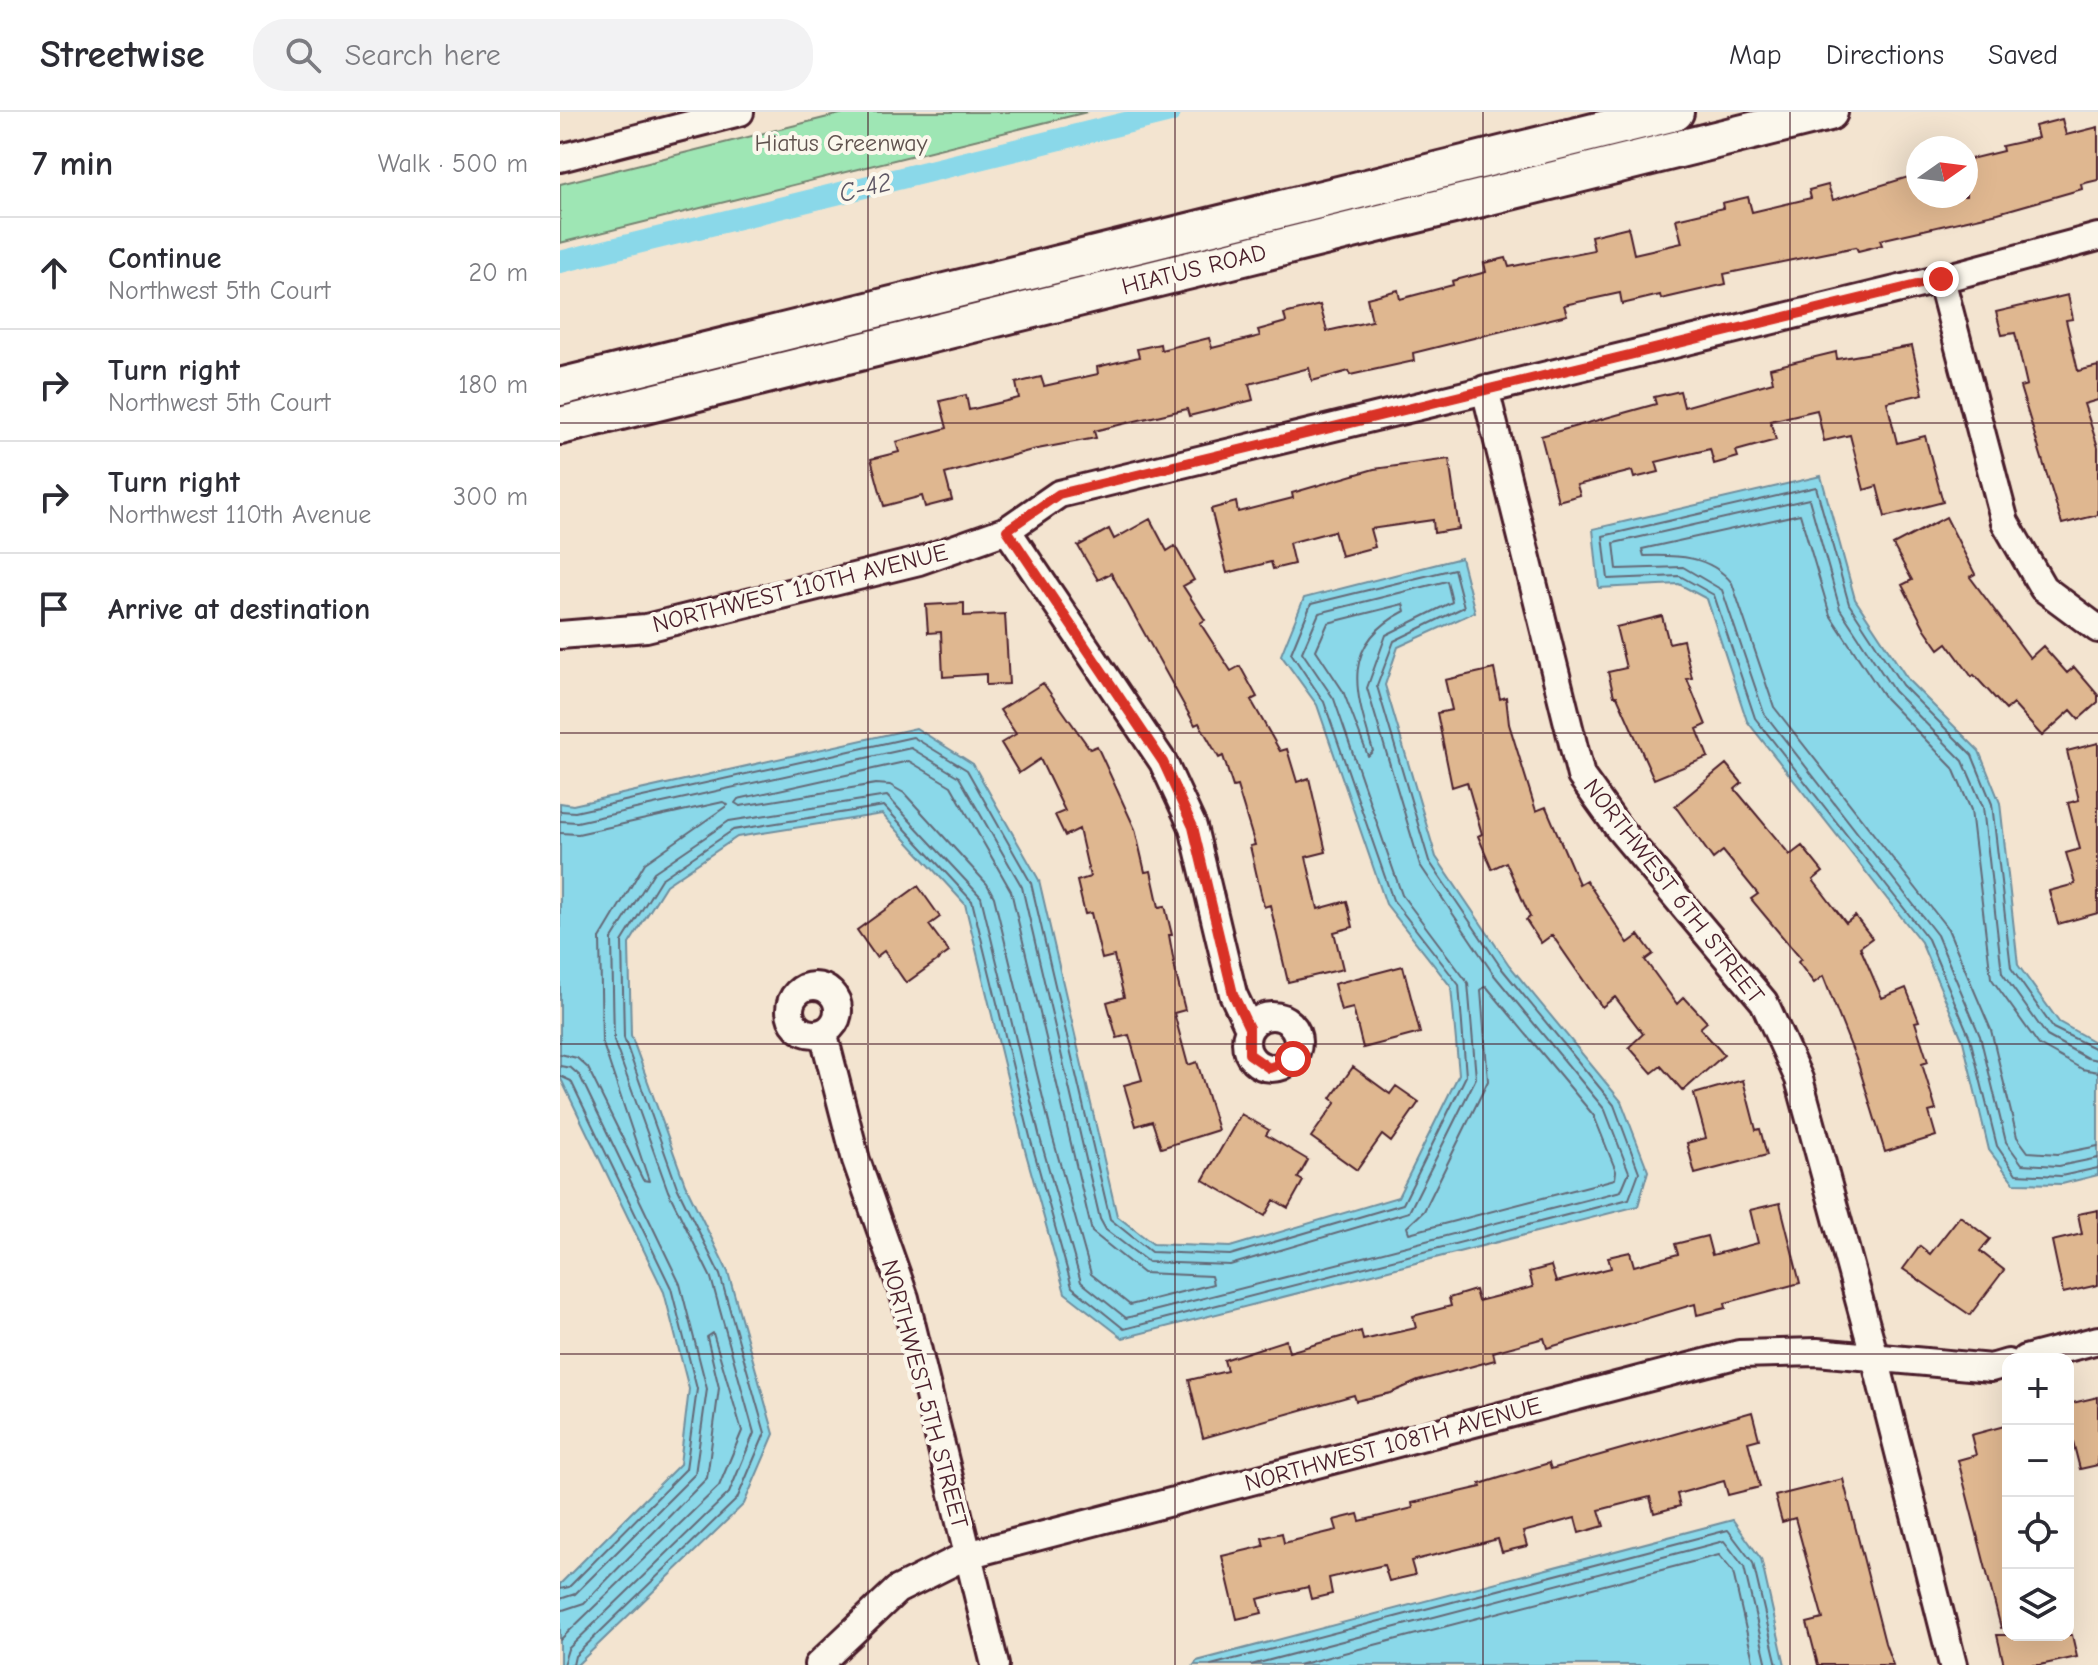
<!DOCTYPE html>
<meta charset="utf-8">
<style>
:root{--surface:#fff;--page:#f2f2f3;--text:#2b2b33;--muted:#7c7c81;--line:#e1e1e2}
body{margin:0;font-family:"Comic Neue",sans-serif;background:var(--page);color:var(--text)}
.controls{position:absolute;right:24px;bottom:24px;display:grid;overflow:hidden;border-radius:16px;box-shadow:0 8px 32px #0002}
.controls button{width:72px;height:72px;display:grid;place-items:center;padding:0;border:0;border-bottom:2px solid var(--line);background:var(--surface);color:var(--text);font:40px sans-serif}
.compass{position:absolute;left:1346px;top:24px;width:72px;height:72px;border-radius:50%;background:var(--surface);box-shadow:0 8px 32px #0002;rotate:76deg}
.stop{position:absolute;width:24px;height:24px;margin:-18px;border:6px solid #d93025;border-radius:50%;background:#fff}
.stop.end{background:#d93025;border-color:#fff;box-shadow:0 2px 8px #0008}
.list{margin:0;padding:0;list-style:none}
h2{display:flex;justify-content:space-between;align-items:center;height:104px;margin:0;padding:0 32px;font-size:34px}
h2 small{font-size:26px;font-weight:400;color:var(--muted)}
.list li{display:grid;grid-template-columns:52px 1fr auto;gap:24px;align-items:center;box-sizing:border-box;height:112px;padding:0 32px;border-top:2px solid var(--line)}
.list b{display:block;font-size:30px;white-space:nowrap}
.list p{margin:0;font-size:26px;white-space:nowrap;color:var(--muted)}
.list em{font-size:26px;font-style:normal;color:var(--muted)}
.icon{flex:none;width:44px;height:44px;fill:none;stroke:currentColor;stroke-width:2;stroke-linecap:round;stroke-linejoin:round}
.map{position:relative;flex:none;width:1538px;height:1553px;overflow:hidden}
header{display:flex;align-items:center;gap:48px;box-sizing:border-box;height:112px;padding:0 40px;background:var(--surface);border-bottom:2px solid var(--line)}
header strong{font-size:38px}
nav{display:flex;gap:44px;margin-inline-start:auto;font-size:28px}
.search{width:560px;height:72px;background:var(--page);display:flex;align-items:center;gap:20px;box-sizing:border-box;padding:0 28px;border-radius:32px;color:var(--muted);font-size:30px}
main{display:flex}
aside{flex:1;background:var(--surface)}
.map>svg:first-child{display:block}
.green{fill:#9ee6b4;stroke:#748270;stroke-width:2}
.water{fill:#8ad8e9;stroke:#708e9d;stroke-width:2}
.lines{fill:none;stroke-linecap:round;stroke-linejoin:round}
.shore{stroke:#646977;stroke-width:2}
.canal{stroke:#8ad8e9;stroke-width:22}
.building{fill:#dfb790;stroke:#4a1f2b;stroke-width:2}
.street-casing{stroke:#4a1f2b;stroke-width:32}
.secondary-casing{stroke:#4a1f2b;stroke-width:42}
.street{stroke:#fbf7ec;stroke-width:26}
.secondary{stroke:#fbf7ec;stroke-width:36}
.route{stroke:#d93025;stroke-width:10}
.grid{fill:none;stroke:#4a1f2b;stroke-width:2;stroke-opacity:0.55}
.labels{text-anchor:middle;stroke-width:8;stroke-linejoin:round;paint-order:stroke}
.park-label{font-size:24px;fill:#5f514d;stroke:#fbf7ec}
.street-label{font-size:24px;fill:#4a1f2b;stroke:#fbf7ec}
.water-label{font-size:26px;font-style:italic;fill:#5d5664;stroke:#fbf7ec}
</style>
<header>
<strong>Streetwise</strong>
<div class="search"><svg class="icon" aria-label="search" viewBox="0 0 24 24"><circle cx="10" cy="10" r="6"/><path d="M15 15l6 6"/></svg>Search here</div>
<nav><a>Map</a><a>Directions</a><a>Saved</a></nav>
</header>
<main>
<aside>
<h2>7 min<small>Walk · 500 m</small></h2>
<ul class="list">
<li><svg class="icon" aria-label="ahead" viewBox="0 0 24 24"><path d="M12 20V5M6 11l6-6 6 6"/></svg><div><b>Continue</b><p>Northwest 5th Court</p></div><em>20 m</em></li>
<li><svg class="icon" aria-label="right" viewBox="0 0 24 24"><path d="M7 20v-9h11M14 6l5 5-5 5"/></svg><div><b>Turn right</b><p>Northwest 5th Court</p></div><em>180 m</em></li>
<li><svg class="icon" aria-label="right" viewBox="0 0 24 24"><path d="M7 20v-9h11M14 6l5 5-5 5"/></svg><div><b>Turn right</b><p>Northwest 110th Avenue</p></div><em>300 m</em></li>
<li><svg class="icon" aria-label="arrive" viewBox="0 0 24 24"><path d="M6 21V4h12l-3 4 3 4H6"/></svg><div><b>Arrive at destination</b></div></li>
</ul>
</aside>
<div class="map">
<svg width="1538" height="1553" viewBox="0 0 1538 1553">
<rect width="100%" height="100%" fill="#f3e4d0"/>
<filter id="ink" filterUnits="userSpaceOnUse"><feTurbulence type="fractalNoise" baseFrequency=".0125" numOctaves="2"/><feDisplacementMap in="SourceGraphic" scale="16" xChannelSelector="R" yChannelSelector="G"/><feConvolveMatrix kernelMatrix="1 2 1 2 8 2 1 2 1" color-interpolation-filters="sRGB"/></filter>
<g filter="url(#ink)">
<!-- green -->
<path class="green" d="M288,0H527L0,131V72Z"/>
<!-- water -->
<path class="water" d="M1261,364L1295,487L1349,569L1419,639L1440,691L1458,853L1499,910L1538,932V1063L1502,1072L1454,1071L1429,1038L1403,929L1361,830L1187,609L1147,487L1119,472L1039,476L1033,417Z
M901,446L915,500L838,535L825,573L876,745L949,853L1061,989L1088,1059L1078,1094L563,1226L505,1181L463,1031L405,792L322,702L177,725L106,773L69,832L71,923L125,1072L168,1160L214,1322L184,1392L17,1553H0V1472L120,1352L129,1277L104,1180L0,965V691L13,693L356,616L413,652L479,768L557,1104L593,1132L670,1135L838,1085L899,962L891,875L826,792L757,593L721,543L744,486Z
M1173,1408L1201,1447L1225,1553H634L637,1549Z"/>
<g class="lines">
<!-- shore -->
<path class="shore" d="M843,492L845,499C778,533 796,582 813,639L808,644L783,579L756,538L768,511Z
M349,649L391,674L451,779L532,1120L583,1161L651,1164L653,1172L570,1193L531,1162L492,1023L434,785L427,772L344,681L330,673L316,672L180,694L175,691L178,687Z
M0,699L15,700L353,625L407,658L471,771L550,1107L591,1140L670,1143L843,1092L906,964L899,873L833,788L764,590L731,541L751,492L894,457L904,495L834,529L817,574L869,749L942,857L1054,993L1079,1060L1069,1087L564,1217L512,1175L471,1029L412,789L324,694L173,718L101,767L62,830L64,926L117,1075L160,1163L205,1321L177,1387L15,1544L13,1553
M0,709L17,710L351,636L399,665L462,775L540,1107L546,1118L588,1150L670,1153L849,1100L916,966L908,871L842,783L774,587L742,540L759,501L887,469L892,490L826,523L807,576L860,753L934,863L1045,998L1069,1060L1061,1079L566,1206L521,1170L480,1026L421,785L327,684L169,709L94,760L52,827L54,929L108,1079L151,1166L194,1321L169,1381L8,1537L3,1553
M0,721L18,722L163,690L168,693L85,751L40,826L42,929L89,1069L83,1068L28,956L17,946L0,942
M926,874L1034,1004L1056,1059L1055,1067L849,1121L847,1115L864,1099L928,969L921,878Z
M1538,938L1493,916L1451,856L1432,692L1412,643L1342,573L1289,492L1256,375L1043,424L1048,467L1120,464L1154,483L1195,606L1368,827L1410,926L1437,1034L1456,1062L1501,1064L1538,1056
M1538,948L1527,946L1487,924L1442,861L1423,695L1403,649L1334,579L1280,497L1249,387L1054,431L1057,457L1123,455L1162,478L1204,601L1377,823L1420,924L1446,1030L1462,1052L1499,1054L1538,1046
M0,954L11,956L20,964L120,1172L147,1277L135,1362L15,1482L0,1487
M1538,960L1522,957L1479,933L1431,866L1411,698L1393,656L1325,586L1270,503L1240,402L1082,437L1084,444C1116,443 1150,443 1172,471L1214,595L1388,817L1431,918L1457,1025L1468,1040L1498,1042L1538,1034
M0,964L11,969L111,1176L137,1277L126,1357L9,1475L0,1477
M0,1499L24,1491L147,1366L159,1276L147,1225L153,1221L182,1319L159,1374L0,1528
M651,1553L1168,1418L1193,1451L1217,1553
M691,1553L1164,1429L1184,1455L1207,1553
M738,1553L1159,1443L1173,1460L1194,1553"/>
<!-- canal -->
<path class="canal" d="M0,150L610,0"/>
</g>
<!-- building -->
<path class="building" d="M1502,7L1506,23L1538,15V68L1521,72L1522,77L1438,101L1320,128L1322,133L1298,139L1296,135L1164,162L1166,172L1101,187L1100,183L1062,192L1060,181L1004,193L1007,203L853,241L854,249L790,263L789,259L752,269L749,256L689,272L693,288L629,304L627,297L575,309L534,319L536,326L472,338L385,362L392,388L365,395L362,384L324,394L311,347L339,340L336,330L387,316L380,289L406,283L409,298L459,286L456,271L481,265L484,274L538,262L537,255L579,245L577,237L600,232L601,238L649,226L652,236L700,224L698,218L726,210L724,202L760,193L767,219L812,209L807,186L838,178L840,187L893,173L892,169L926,160L924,151L946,146L949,155L1034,138L1031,124L1068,115L1074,142L1122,131L1116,107L1163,96L1162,91L1188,85L1192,100L1251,86L1249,78L1268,73L1273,88L1358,62V84H1406V48L1443,39L1442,34L1478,26L1475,14Z
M1508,183L1513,207L1506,208L1518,259L1538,254V288L1524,292L1538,335V403L1502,412L1460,275L1467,273L1455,221L1442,223L1436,200Z
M1352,234L1363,282L1327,290L1337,331L1365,324L1383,390L1325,405L1317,374L1304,378L1290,323L1264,329L1257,298L1210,309L1216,328L1176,339L1178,345L1154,352L1150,337L1096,350L1099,360L1074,366L1072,359L1017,373L1020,383L998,389L981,324L1096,292L1094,285L1120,279L1124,295L1213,270L1210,256L1276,240L1277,247Z
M889,347L899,417L874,421L873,408L810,417L815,435L781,444L774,419L729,431L734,452L713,457L711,450L667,461L651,397L676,390L678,400L733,386L732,381L814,357Z
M1386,405L1415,462L1410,465L1470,546L1483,534L1507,561L1514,555L1538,583V590L1519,607L1511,598L1482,624L1453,592L1446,598L1414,563L1412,565L1387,531L1379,537L1365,517L1342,473L1352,468L1333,433Z
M590,407L607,439L615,434L634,468L623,474L645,508L640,511L671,559L680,554L697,585L691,588L720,639L727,637L737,670L749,666L766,740L746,745L758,797L787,789L793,815L774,820L783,857L728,870L710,793L704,795L690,734L695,733L677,674L673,675L663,644L659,646L639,611L635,613L551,461L538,468L518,434L549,417L554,427Z
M404,491V504L445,502L449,572L426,573V562L383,565L381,520L368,521L366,493Z
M1102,504L1109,531L1123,528L1132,566L1127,567L1146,613L1137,617L1148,645L1094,667L1057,584H1054L1048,560L1066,556L1056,515Z
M934,557L940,587L946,585L949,612L976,699L986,695L1019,772L1026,768L1068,831L1079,823L1093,842L1085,848L1117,892L1124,885L1147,910L1140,916L1164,943L1123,979L1101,954L1092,961L1069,935L1083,922L1055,885L1042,895L992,823L981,831L966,808L970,805L946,750L932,757L918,724L922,722L907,670L892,675L877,601L892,598L885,568Z
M483,571L530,637L537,634L575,717L585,760L591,759L599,795L605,794L612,823H609L616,862L625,898L614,901L628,953L637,950L658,1018L601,1036L592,1009L576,1014L564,973L582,968L569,923L557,926L547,890L564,885L554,844L542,847L531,801L525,802L517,769L530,765L519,717L505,724L495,703L505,699L480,647L459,661L441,631L456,622L440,598Z
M1538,631V801L1498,812L1489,779L1515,772L1506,741L1520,737L1508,691L1519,688L1507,639Z
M1166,652L1182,671L1175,677L1230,743L1242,734L1263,760L1253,768L1286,811L1295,804L1312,826L1300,835L1322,886L1346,876L1359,909L1355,910L1368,950L1362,952L1376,998L1369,1000L1376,1024L1325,1040L1298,952L1263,864L1254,871L1238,850L1241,847L1191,787L1198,782L1163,739L1153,747L1115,694Z
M358,774L380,805L369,813L389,840L346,871L324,839L316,845L297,818Z
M843,854L860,921L803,936L793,896L781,899L774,872Z
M793,955L830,982L836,974L859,990L831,1030L822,1023L797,1058L751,1025L776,990L771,986Z
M1183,968L1196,1018L1200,1017L1207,1043L1135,1062L1127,1031L1146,1026L1134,982Z
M681,1002L709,1018L706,1023L748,1048L738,1066L743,1069L728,1096L714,1088L705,1104L643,1068Z
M1220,1091L1240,1171L1165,1191L1166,1196L1137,1203L1135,1192L987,1236L984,1226L933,1240L935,1248L858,1269L831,1281L796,1289L794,1283L643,1326L629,1268L667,1259L664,1248L726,1228L729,1240L801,1219L803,1228L856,1216L853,1204L891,1194L889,1186L915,1178L918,1189L973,1175L969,1160L991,1154L996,1170L1051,1156L1048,1145L1070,1140L1074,1154L1118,1142L1115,1132L1147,1124L1152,1143L1198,1131L1190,1098Z
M1538,1098V1173L1503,1181L1492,1129L1522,1122L1518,1102Z
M1400,1104L1430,1127L1420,1139L1444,1158L1410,1203L1343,1157L1360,1134L1370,1142Z
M1538,1285V1353L1520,1357L1508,1310V1292Z
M1192,1300L1199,1327L1188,1330L1200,1375L1168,1383L1164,1369L1117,1382L1120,1394L1094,1401L1090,1385L1039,1398L1044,1414L1019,1421L1015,1406L963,1420L967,1434L942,1440L938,1427L851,1449L855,1463L829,1469L824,1453L769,1466L772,1482L751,1487L748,1475L698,1487L702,1501L677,1507L662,1444L704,1434L702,1426L722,1421L724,1431L777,1418L774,1408L798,1402L800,1409L853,1396L852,1391L921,1375L920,1372L962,1359L989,1351L991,1357Z
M1448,1313V1515L1441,1516L1398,1348L1416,1343L1411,1323Z
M1283,1367L1325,1531L1333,1553H1258L1247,1511L1263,1507L1235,1406L1222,1410L1215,1384Z
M1437,1523H1512L1517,1545L1480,1553H1444Z"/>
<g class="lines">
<!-- street casing -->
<g class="street-casing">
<path id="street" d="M0,46L180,0
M1381,167L1445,410L1483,476L1538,517
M925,277L1021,664L1059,717L1204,890L1239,967L1315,1246L1393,1553
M447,418L603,650L633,715L673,882L689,916
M0,523L86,516L359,449L447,418L499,382L1381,167L1538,125
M230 898a24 24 0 1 1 48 0a24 24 0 1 1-48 0Z
M686 930a26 26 0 1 1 52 0a26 26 0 1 1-52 0Z
M263,920L296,1048L345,1186L435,1553
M1465,1247L1538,1228
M258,1553L337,1478L407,1443L1179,1242L1257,1240L1431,1256L1448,1251"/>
</g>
<!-- secondary casing -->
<g class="secondary-casing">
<path id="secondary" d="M0,275L1115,0
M0,314L1269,0"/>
</g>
<!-- street -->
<use href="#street" class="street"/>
<!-- secondary -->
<use href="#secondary" class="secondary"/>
</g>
</g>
<g class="lines" filter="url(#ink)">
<!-- route -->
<path class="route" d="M733,947L709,956L689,942V916L673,882L633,715L603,650L447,418L499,382L1381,167"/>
</g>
<!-- grid -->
<path class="grid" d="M308,0V1553M615,0V1553M923,0V1553M1230,0V1553M0,311H1538M0,621H1538M0,932H1538M0,1242H1538"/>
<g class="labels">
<!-- park labels -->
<g class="park-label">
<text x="281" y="39">Hiatus Greenway</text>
</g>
<!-- street labels -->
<g class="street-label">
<text transform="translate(634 157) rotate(-14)" y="8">HIATUS ROAD</text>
<text transform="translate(240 476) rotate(-14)" y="8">NORTHWEST 110TH AVENUE</text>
<text transform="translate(1114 779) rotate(52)" y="8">NORTHWEST 6TH STREET</text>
<text transform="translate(365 1282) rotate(75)" y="8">NORTHWEST 5TH STREET</text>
<text transform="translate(833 1332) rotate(-15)" y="8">NORTHWEST 108TH AVENUE</text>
</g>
<!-- water labels -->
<g class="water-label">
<text transform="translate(305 75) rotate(-14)" y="9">C-42</text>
</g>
</g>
</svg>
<div class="controls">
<button>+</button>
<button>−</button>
<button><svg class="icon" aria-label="locate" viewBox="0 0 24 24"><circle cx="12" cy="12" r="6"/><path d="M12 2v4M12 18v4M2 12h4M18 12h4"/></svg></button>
<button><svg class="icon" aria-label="layers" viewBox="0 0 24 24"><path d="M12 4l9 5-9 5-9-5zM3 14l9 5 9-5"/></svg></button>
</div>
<svg class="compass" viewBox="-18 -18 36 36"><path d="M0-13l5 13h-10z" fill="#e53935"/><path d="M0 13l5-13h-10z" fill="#7c7c81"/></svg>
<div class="stop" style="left:733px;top:947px"></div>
<div class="stop end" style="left:1381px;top:167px"></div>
</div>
</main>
